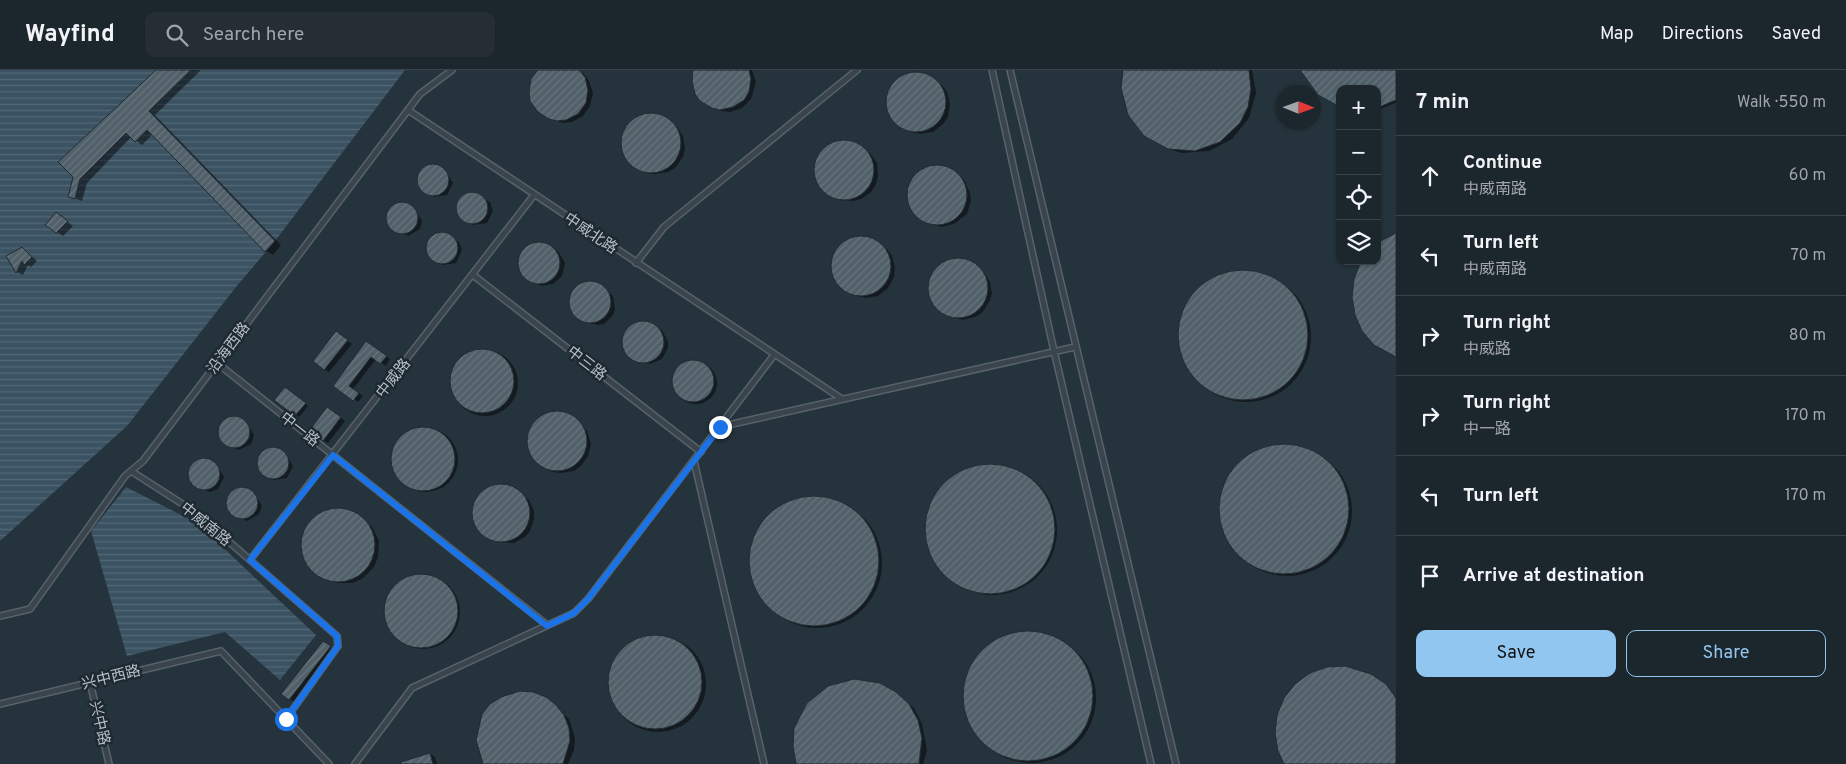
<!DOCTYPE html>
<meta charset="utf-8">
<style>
:root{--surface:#1c262d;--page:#252e35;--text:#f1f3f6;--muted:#a0a5aa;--line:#3a4349;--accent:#91c6f1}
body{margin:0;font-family:Overpass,"Noto Sans SC",sans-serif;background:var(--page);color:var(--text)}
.controls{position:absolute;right:15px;top:15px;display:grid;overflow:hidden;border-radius:10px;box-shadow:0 1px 4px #0004}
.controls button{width:45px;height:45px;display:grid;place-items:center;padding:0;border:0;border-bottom:1px solid var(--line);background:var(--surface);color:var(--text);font:25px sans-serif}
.compass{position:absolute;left:1276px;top:15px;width:45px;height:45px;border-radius:50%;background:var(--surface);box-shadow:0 1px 4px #0004;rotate:91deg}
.stop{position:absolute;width:15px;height:15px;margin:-11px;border:4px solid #1a73e8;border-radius:50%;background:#fff}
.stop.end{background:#1a73e8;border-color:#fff;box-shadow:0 1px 5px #0008}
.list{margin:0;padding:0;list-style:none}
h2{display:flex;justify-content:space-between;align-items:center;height:65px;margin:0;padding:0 20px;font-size:21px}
h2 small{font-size:16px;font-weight:400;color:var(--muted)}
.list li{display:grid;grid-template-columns:32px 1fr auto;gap:15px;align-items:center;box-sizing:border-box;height:80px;padding:0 20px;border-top:1px solid var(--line)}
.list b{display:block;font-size:19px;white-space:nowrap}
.list p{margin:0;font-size:16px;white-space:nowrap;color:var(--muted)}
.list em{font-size:16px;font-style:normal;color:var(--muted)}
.actions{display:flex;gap:10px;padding:15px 20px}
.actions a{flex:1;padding:11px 0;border:1px solid var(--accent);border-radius:10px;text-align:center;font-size:18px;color:var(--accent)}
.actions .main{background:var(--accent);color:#111}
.icon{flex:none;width:28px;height:28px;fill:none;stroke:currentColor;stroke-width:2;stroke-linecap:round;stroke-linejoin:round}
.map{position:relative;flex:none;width:1396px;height:694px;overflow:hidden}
header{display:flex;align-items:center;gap:30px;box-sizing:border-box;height:70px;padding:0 25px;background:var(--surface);border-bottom:1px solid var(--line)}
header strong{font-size:24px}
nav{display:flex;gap:28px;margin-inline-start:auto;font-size:18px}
.search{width:350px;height:45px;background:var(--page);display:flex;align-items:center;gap:12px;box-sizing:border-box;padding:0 18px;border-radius:10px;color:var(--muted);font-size:19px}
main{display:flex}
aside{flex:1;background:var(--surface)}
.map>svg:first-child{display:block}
.water{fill:url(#water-rules)}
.shadow{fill:#0007}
.building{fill:url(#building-hatch);stroke:#202b33}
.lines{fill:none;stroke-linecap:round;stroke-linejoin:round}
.lane-casing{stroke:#57626a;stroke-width:8}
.lane{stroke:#39444c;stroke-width:5}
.route{stroke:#1a73e8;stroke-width:6}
.labels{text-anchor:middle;stroke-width:5;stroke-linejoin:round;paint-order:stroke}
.street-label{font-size:15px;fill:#b5bfc7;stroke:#1e2931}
</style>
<header>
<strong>Wayfind</strong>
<div class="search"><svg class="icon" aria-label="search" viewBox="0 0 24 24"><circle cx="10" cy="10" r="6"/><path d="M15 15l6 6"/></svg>Search here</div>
<nav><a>Map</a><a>Directions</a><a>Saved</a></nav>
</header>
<main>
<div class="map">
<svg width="1396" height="694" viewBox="0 0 1396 694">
<defs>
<pattern id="water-rules" width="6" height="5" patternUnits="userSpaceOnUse" patternTransform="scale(1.25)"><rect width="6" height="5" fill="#3a5262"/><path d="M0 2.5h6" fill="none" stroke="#546977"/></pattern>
<pattern id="building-hatch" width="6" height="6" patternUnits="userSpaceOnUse" patternTransform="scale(1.25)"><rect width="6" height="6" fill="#516069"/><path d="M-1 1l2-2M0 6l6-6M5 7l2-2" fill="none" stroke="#68757d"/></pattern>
</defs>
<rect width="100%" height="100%" fill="#25333c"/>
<!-- water -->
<path class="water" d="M0,0H405L275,171L236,217L127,356L0,471Z
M126,417L197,453L316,565L280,610L225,562L127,586L91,461Z"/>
<!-- shadow -->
<path class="shadow" d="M157,0H201L155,45L281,175L273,185L266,181L153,64L142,75L131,67L87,113L82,131L69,126L74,107Z
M539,0H578L584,4L589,11L593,23L590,36L583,46L572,52L563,53L545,46Z
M695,0H752L756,12L751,29L742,38L730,42L722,41L710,36Z
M1125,0H1252L1256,23L1249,48L1232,69L1209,81L1182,83L1165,78L1139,59L1125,36L1123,9Z
M1303,0H1396V33L1377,40V19Z
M917,4L925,5L942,15L947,22L950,34L948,47L943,54L933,62L921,64L912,62L896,53L889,42L888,29L892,17L897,11L905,6Z
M652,44L664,47L676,56L683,66L685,79L683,87L675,98L668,102L655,104L647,103L631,93L626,86L622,74L625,61L632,51L643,45Z
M841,71L853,73L870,83L877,93L878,106L876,114L871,122L861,129L853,131L840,130L827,123L819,113L816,101L817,93L822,81L829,76Z
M432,95L446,101L453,113L447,125L434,127L421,117L418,108L423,99Z
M938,97L956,103L965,111L970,123L971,131L967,144L954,154L942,157L933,155L917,145L912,139L908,126L911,114L918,103L925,99Z
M471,124L490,132L493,141L487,153L473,155L460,146L458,136L462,127Z
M401,133L415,139L422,151L420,159L408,166L390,156L387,146L392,137Z
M56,143L73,156L63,166L57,162Z
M441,163L459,172L462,180L456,193L443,195L429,185L427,176L432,167Z
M862,168L870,169L887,179L892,186L895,198L894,207L888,218L878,226L866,228L853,225L838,213L834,206L833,193L835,185L843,175L854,169Z
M534,174L547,175L553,178L558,181L565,193L562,206L553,214L541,216L524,206L520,194L523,181Z
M22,178L37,191L31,197L28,195L23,205L17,202L8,186Z
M959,189L967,191L983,201L990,212L992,224L989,232L982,243L975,247L962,250L950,246L938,238L933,231L929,219L932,206L939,196L950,190Z
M1181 267a65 65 0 1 1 130 0a65 65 0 1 1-130 0Z
M585,213L598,214L613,226L615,239L613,245L604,254L598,255L585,252L575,245L570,233L574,221Z
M644,252L662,260L668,272V278L662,289L650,294L633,289L625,279L624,266L632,255Z
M341,266L352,274L329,302L324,299Z
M371,275L390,289L386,296L376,289L353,319L363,326L358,332L335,316Z
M452 313a33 33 0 1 1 66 0a33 33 0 1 1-66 0Z
M675 313a21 21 0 1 1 42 0a21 21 0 1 1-42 0Z
M288,320L308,336L299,347L276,330Z
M332,341L345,351L328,373L323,370Z
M558,343L566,344L582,355L587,361L591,374L588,386L581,396L574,401L561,403L553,402L537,392L530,381L528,368L530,360L538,350L545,345Z
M232,348L247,353L254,365L251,374L239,380L225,374L220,365L224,352Z
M394 390a32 32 0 1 1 64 0a32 32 0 1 1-64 0Z
M1222 441a65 65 0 1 1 130 0a65 65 0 1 1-130 0Z
M272,378L286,384L293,396L287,408L274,410L260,400L258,391L263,382Z
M202,389L217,395L224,407L218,419L210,422L195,415L189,402L194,393Z
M927 460a65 65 0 1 1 130 0a65 65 0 1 1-130 0Z
M502,415L519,422L529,430L534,441V449L530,461L525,467L514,473L498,472L481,463L475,452L474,436L480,425L490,418Z
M241,418L255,424L262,436L259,444L247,451L233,444L227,431L232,422Z
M752 493a65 65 0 1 1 130 0a65 65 0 1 1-130 0Z
M329,440H345L360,446L372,457L379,471L378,487L374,497L363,508L353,513H337L322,507L310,496L303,482L304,466L311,452Z
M386 542a37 37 0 1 1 74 0a37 37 0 1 1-74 0Z
M966 628a65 65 0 1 1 130 0a65 65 0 1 1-130 0Z
M610 614a48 48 0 1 1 96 0a48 48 0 1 1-96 0Z
M323,572L335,580L294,632L283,624Z
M862,610L888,618L914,638L922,654L927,680L923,694H798L799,650L814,628L836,614Z
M551,632L569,649L575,668L574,680L568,694H485L479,683L477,663L483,645Z
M430,684L435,687L437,694H414Z"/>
<!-- building -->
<path class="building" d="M156,0H191L149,41L275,171L265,182L147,60L135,72L126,63L80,109L75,129L68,127L73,107L58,92Z
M538,0H579L585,7L588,20L586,33L578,44L566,50L557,51L549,49L538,42L530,31L529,22L531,9Z
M693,0H749L751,9L749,22L744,30L733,37L720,40L712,38L700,31L695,24L692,11Z
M1123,0H1249L1251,19L1248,37L1240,53L1220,72L1195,81L1168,79L1144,66L1128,45L1121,18Z
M1300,0H1396V30L1377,38V19H1340V37L1318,25Z
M886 32a30 30 0 1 1 60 0a30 30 0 1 1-60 0Z
M621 73a30 30 0 1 1 60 0a30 30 0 1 1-60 0Z
M814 100a30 30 0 1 1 60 0a30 30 0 1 1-60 0Z
M417 110a16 16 0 1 1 32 0a16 16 0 1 1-32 0Z
M907 125a30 30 0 1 1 60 0a30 30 0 1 1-60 0Z
M456 138a16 16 0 1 1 32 0a16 16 0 1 1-32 0Z
M386 148a16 16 0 1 1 32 0a16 16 0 1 1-32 0Z
M56,142L68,151L56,163L45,155Z
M426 178a16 16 0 1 1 32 0a16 16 0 1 1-32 0Z
M1396,163V287L1374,275L1362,261L1355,245L1352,227L1354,209L1361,191H1377V173Z
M831 196a30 30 0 1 1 60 0a30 30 0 1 1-60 0Z
M518 193a21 21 0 1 1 42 0a21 21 0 1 1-42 0Z
M22,177L32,187L24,195L22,191L16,203L6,186Z
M928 218a30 30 0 1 1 60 0a30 30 0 1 1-60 0Z
M1178 265a65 65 0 1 1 130 0a65 65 0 1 1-130 0Z
M569 232a21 21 0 1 1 42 0a21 21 0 1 1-42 0Z
M622 272a21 21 0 1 1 42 0a21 21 0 1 1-42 0Z
M336,261L348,270L324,300L313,291Z
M366,271L387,286L380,294L371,287L349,316L359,323L353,331L333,316Z
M450 311a32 32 0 1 1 64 0a32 32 0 1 1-64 0Z
M672 311a21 21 0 1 1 42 0a21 21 0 1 1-42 0Z
M285,317L306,333L295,346L274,330Z
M327,337L341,347L323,371L309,361Z
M527 371a30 30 0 1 1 60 0a30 30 0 1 1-60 0Z
M218 362a16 16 0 1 1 32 0a16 16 0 1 1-32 0Z
M391 389a32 32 0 1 1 64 0a32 32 0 1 1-64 0Z
M1219 439a65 65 0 1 1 130 0a65 65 0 1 1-130 0Z
M257 393a16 16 0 1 1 32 0a16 16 0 1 1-32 0Z
M188 404a16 16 0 1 1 32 0a16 16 0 1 1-32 0Z
M925 459a65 65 0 1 1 130 0a65 65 0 1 1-130 0Z
M472 443a29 29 0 1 1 58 0a29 29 0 1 1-58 0Z
M226 433a16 16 0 1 1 32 0a16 16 0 1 1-32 0Z
M749 491a65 65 0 1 1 130 0a65 65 0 1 1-130 0Z
M301 475a37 37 0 1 1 74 0a37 37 0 1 1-74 0Z
M384 541a37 37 0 1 1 74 0a37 37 0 1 1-74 0Z
M963 626a65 65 0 1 1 130 0a65 65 0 1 1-130 0Z
M608 612a47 47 0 1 1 94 0a47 47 0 1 1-94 0Z
M323,571L331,576L289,630L281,624Z
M1345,596L1371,604L1386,614L1396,628V694H1284L1278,681L1275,663L1277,645L1284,628L1295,614L1310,603L1327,597Z
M854,609L880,613L896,622L909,634L918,650L922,668L919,694H796L793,676L794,658L807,633L828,616Z
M520,621L533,622L546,627L556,635L564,645L569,658L570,671L563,694H483L476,670L482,644L490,634L501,627Z
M430,683L433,694H401V692Z"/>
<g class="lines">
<!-- lane casing -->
<g class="lane-casing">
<path id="lane" d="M992,0L1054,281L1151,694
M1010,0L1176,694
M408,40L842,329
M636,193L664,157L857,0
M473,205L701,382
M217,293L547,555
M719,357L1075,277
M694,391L764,694
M131,401L195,442L337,566L338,576L286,649
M250,490L534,125
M0,546L30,539L125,406L143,391L420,24L452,0
M90,612L109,694
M0,634L221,581L329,694
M355,694L412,618L574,543L588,529L774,285"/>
</g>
<!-- lane -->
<use href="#lane" class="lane"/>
</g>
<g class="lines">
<!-- route -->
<path class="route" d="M286,649L338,576L337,566L250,490L333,385L547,556L574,543L588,529L720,357"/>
</g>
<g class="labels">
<!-- street labels -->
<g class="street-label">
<text transform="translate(591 163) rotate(34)" y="5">中威北路</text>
<text transform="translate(228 278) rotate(-53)" y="5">沿海西路</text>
<text transform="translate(587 293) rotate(38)" y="5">中三路</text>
<text transform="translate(393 308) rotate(-52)" y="5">中威路</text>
<text transform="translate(300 359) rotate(38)" y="5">中一路</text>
<text transform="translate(206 454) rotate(39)" y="5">中威南路</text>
<text transform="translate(111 607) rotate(-14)" y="5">兴中西路</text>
<text transform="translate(100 653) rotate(77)" y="5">兴中路</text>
</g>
</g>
</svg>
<div class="controls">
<button>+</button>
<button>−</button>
<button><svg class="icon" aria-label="locate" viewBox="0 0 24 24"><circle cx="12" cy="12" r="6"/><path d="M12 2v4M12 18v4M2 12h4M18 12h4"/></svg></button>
<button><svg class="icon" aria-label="layers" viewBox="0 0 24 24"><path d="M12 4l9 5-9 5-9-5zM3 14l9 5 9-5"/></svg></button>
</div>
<svg class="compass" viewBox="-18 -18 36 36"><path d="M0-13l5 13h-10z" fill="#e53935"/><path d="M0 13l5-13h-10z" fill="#a0a5aa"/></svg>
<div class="stop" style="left:286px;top:649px"></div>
<div class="stop end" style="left:720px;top:357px"></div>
</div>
<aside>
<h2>7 min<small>Walk · 550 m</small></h2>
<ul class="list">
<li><svg class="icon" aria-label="ahead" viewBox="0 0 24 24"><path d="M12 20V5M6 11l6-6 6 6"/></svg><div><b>Continue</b><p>中威南路</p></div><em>60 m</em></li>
<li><svg class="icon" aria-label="left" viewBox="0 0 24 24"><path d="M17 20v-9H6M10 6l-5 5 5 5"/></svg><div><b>Turn left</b><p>中威南路</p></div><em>70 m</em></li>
<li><svg class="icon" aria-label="right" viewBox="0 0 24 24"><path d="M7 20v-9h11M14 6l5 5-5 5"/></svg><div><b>Turn right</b><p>中威路</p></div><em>80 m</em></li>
<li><svg class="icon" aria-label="right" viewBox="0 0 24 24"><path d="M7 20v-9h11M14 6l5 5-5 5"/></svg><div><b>Turn right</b><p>中一路</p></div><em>170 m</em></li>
<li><svg class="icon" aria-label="left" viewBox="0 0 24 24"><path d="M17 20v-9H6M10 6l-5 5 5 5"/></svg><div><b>Turn left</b></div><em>170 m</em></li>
<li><svg class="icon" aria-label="arrive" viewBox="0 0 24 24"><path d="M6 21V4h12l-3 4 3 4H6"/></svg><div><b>Arrive at destination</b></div></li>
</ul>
<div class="actions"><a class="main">Save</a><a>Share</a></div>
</aside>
</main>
